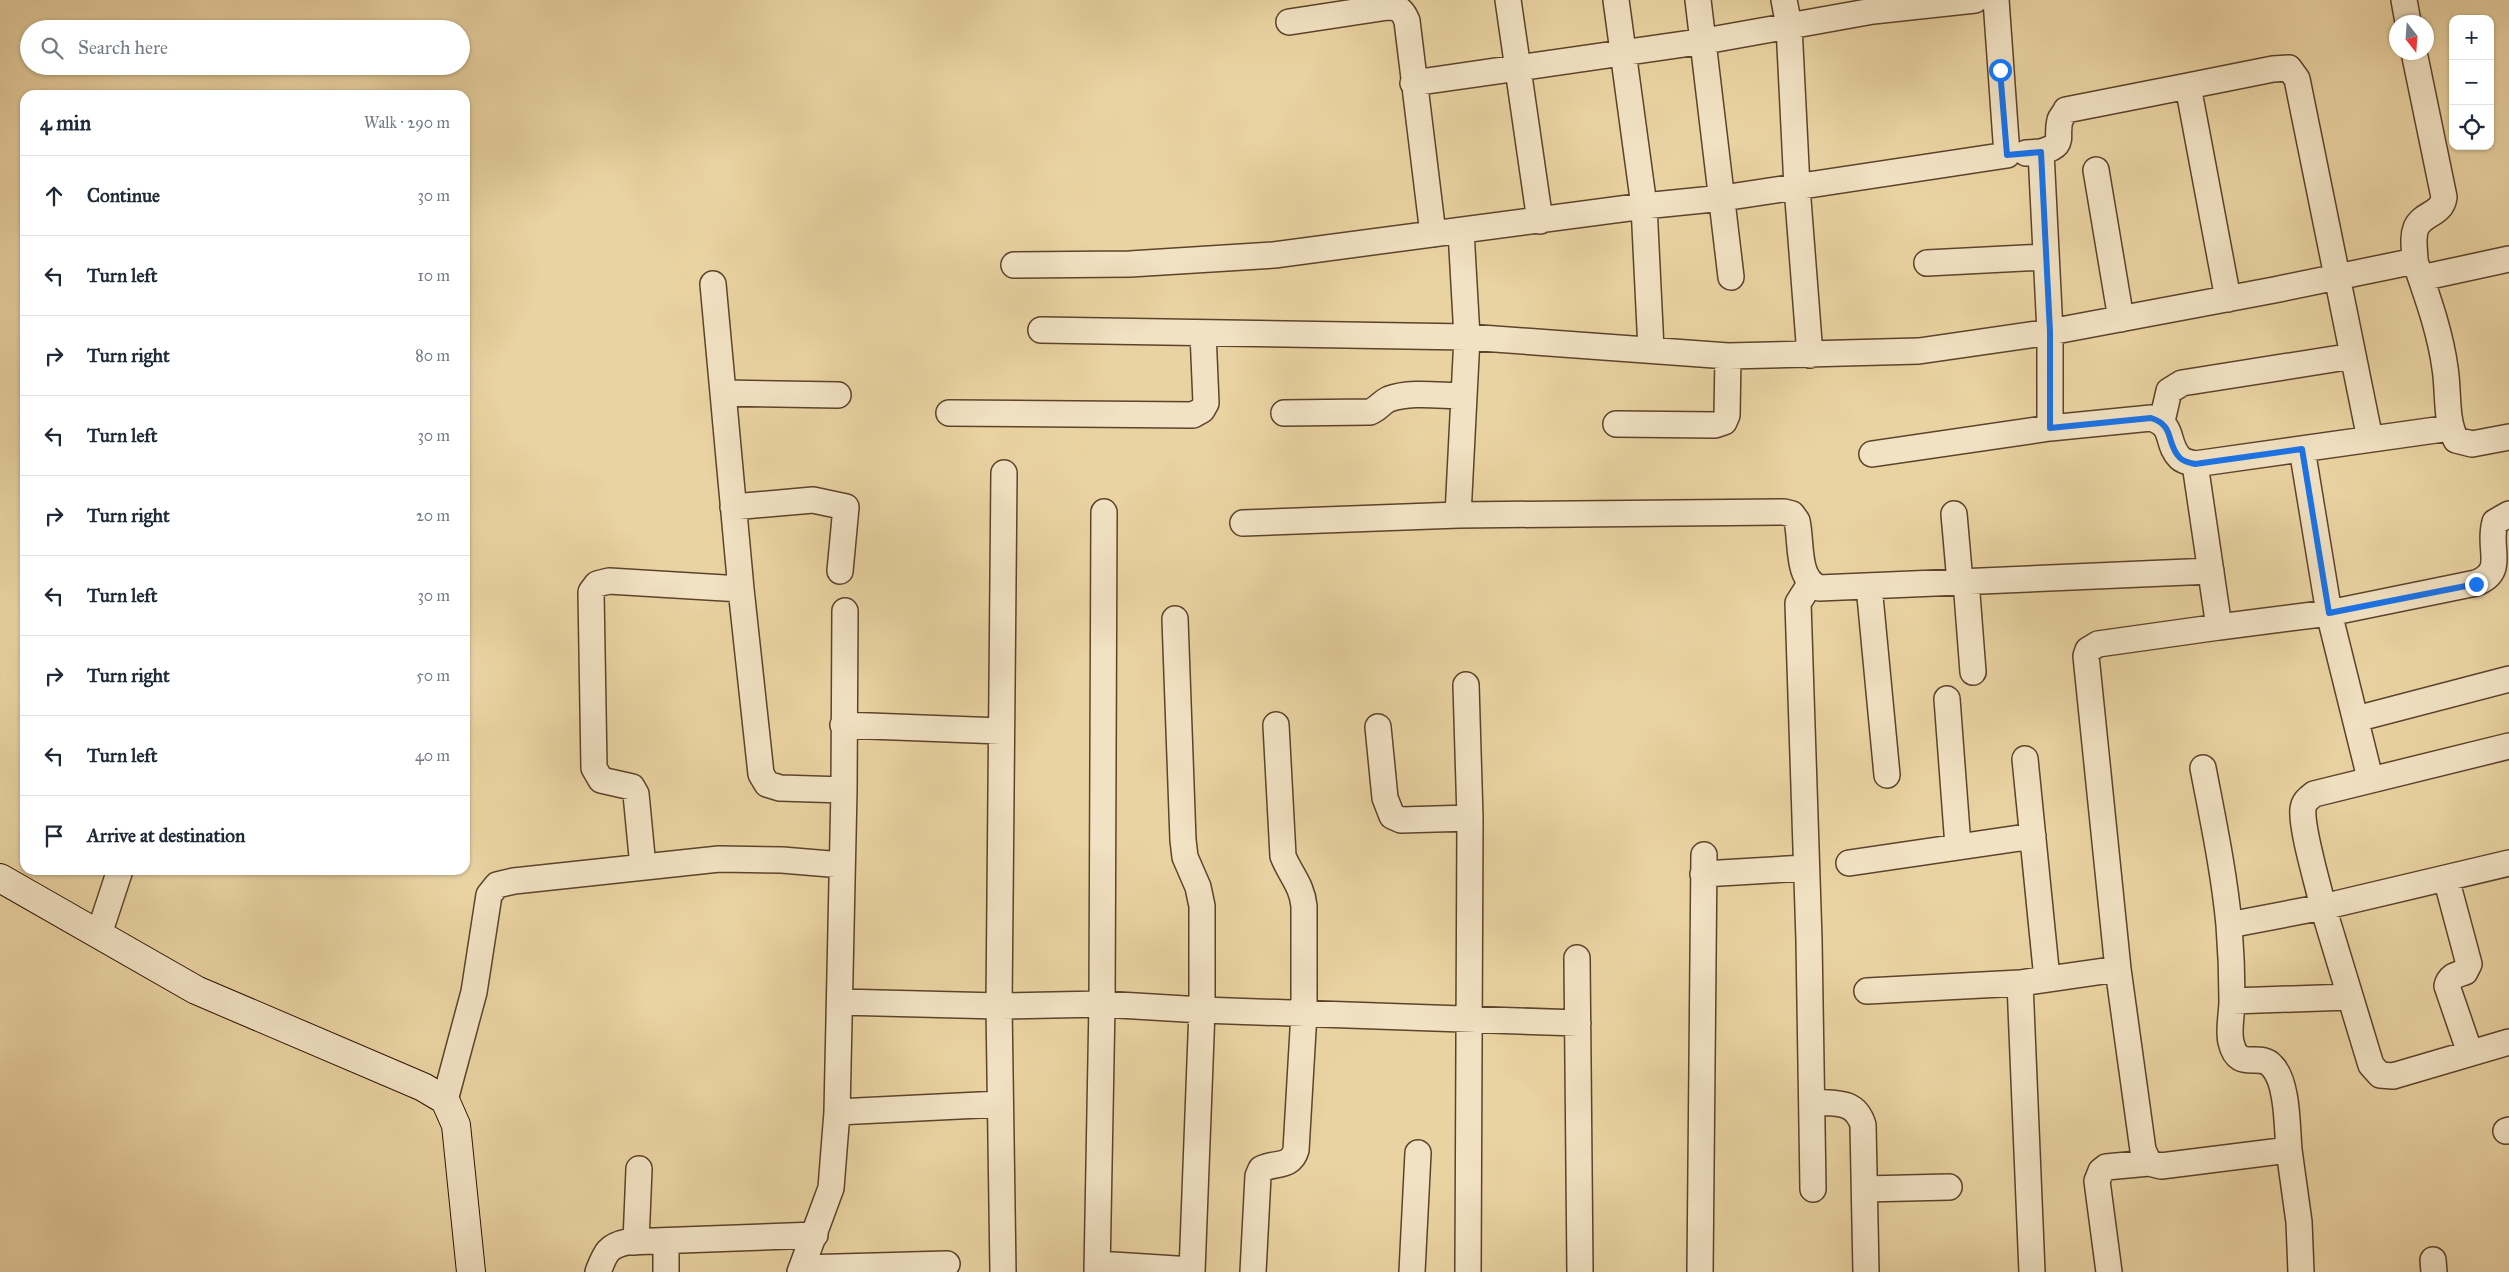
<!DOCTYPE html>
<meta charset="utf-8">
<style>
:root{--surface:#fff;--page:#f2f2f3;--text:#1f2937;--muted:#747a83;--line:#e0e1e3}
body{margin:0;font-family:"IM FELL Great Primer",serif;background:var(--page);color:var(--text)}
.controls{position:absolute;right:15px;top:15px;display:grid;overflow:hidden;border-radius:10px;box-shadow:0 1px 4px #0004}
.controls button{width:45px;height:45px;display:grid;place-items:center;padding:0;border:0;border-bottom:1px solid var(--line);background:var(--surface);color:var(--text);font:25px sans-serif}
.compass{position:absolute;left:2389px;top:15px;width:45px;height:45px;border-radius:50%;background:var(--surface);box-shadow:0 1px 4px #0004;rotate:163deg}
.stop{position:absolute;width:15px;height:15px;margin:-11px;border:4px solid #1a73e8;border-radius:50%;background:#fff}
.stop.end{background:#1a73e8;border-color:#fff;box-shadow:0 1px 5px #0008}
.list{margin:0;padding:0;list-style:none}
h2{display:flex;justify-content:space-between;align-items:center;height:65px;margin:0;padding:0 20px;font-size:21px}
h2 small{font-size:16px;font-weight:400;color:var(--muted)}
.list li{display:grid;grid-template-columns:32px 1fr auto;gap:15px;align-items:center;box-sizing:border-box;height:80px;padding:0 20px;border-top:1px solid var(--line)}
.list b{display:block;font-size:19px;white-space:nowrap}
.list em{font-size:16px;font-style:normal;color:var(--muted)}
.icon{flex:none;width:28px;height:28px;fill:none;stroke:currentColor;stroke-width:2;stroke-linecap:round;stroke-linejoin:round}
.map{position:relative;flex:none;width:2509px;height:1272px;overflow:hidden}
.search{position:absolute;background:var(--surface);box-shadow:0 1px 4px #0004;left:20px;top:20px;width:450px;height:55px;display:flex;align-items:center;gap:12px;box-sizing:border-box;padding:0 18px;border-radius:28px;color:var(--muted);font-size:19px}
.panel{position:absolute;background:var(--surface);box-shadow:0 1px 4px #0004;left:20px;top:90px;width:450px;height:785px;border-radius:15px}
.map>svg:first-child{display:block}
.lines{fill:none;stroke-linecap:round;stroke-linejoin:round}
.street-casing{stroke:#5c432b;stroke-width:28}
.secondary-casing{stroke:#2d1303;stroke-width:30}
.street{stroke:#f1e2c3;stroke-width:25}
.secondary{stroke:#f1e2c3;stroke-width:28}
.route{stroke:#1a73e8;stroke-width:6}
</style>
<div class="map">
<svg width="2509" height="1272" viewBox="0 0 2509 1272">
<rect width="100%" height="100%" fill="#ead3a2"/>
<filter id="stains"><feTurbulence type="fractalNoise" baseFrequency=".004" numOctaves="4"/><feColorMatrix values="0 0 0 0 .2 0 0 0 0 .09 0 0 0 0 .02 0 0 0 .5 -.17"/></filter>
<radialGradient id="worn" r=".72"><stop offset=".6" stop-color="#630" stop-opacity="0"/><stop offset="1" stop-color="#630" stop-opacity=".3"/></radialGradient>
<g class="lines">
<!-- street casing -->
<g class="street-casing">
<path id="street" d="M1508,0L1540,221
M1616,0L1644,206L1651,349
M1698,0L1731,277
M1784,0L1789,26L1797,187L1810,355
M2404,0L2408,22
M1289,22L1388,7C1399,7 1403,11 1407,21L1433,234
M2414,52L2444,197C2442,215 2422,213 2416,228C2412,238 2415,251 2415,261
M1413,83L1705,41L1873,11L1975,0
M2188,86L2273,69L2289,68L2297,79L2370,439
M2041,152C2067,144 2055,139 2060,120C2061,117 2065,113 2066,110L2188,86L2228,299
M2026,153L2041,152L2050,332V428
M2096,170L2121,319
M1927,263L2046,257
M1014,265L1130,264L1274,255L1644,206L1723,198L2007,155L1996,0
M2421,278L2509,259
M713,284L741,589L761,774L767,784L780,788L844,790
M1041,330L1467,337L1728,356L1919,351L2050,332L2274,290L2415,261C2427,296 2440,331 2445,368C2449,393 2445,418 2456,440L2472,444L2509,437
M723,393L838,395
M949,413L1193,415L1202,410L1206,403L1203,333
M1284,413L1370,412C1378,409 1382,402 1389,399C1411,391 1441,396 1464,396
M2162,421L2169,391L2182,383L2353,356
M1616,424L1715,425L1724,422L1727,415L1728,356
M2450,428L2195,464L2219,627L2329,613L2476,583C2507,571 2487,549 2495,522L2509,514
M2302,449L2329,613L2370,778
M1872,454L2050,428L2151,418C2176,426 2165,443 2180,458C2183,461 2191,463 2195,464
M733,507L813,500L846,507L840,571
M1954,514L1960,582
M1458,515L1467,337L1461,231
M1243,523L1458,515L1784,512L1792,514L1797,521C1802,543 1796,578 1819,588L2211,571
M1966,581L1973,672
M1810,584L1798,603L1809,940L1813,1189
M1869,586L1887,775
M1175,619L1183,840L1185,857L1198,887L1202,906V1010L1192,1272
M1466,685L1470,818L1468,1272
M1947,699L1958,846
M2356,719L2509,679
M843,725L1001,731
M1378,727L1385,798L1392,816L1401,820L1470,818
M2025,759L2047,979
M1849,863L2033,836
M2509,863L2323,907L2371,1065L2380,1075L2393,1076L2509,1042
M643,867L636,794L632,787L601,780L594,768L591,592L597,584L609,581L741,589
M1703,874L1805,868
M2446,878L2469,964L2465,972C2456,975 2449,976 2447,986L2470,1053
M2229,925L2323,907C2318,884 2301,829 2303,809C2304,801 2309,798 2314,794L2509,746
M99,934L120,870
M1577,958L1580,1272
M2118,969L2086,656L2088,650L2098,644L2219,627
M1867,991L2020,983
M2232,1001L2349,997
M840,1002L999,1006L1102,1004L1202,1010L1578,1023
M445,1100L474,992L489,895L497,885L514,881L719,859L782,860L842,865
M1812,1102C1835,1104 1855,1099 1863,1125L1866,1272
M837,1112L1000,1104
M2506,1131L2509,1130
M2289,1150L2299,1222L2301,1272
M1865,1189L1949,1187
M636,1242L639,1169
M2433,1260L2434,1272
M1097,1264L1192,1270
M802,1268L947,1264
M598,1272C605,1254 607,1246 627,1242L815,1235
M666,1272V1242
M800,1272L831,1188L837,1112L844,790L845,611
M1003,1272L999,1006L1004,473
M1097,1272L1102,1004L1104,512
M1253,1272L1258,1176L1261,1169C1275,1162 1291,1168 1296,1150L1304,1013V906C1302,885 1290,874 1283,856L1276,725
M1412,1272L1418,1153
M1700,1272L1704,855
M2032,1272L2020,983L2118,969L2143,1150L2149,1163L2161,1166L2289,1150C2287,1128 2288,1082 2272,1066C2259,1051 2238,1073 2231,1042C2228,1030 2232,1014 2232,1001C2232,976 2231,950 2229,925C2224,872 2213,820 2203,768
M2109,1272L2097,1181L2101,1171L2106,1167L2149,1163"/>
</g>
<!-- secondary casing -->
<g class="secondary-casing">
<path id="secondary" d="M0,878L196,990L423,1087L445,1100L456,1125L471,1272"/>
</g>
<!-- street -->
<use href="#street" class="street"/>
<!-- secondary -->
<use href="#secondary" class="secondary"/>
</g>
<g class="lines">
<!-- route -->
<path class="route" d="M2000,70L2007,155L2041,152L2050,332V428L2151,418C2176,426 2165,443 2180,458C2183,461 2190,463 2195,464L2302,449L2329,613L2476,584"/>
</g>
<rect width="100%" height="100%" filter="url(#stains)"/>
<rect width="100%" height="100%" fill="url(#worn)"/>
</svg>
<div class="controls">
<button>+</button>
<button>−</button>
<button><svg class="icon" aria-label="locate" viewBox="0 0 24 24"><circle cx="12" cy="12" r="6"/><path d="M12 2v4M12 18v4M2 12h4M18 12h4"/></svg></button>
</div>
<svg class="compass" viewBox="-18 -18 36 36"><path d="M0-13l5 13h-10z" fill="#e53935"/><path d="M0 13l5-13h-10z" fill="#747a83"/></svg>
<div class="stop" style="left:2000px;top:70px"></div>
<div class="stop end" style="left:2476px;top:584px"></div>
<div class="search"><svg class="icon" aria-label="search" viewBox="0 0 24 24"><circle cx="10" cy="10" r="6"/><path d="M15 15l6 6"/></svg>Search here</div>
<section class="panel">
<h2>4 min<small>Walk · 290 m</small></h2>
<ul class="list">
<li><svg class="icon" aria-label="ahead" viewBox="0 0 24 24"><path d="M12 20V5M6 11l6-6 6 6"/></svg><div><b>Continue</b></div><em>30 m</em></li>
<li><svg class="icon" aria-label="left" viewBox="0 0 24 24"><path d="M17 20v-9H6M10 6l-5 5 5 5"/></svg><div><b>Turn left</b></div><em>10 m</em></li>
<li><svg class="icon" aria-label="right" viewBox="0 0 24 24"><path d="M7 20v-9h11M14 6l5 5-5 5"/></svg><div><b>Turn right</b></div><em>80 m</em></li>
<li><svg class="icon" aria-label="left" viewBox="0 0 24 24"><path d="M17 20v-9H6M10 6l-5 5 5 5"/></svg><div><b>Turn left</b></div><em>30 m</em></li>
<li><svg class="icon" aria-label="right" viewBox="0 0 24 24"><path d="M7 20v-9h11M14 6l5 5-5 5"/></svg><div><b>Turn right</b></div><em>20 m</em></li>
<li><svg class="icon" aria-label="left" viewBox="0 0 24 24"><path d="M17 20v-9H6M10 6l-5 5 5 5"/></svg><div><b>Turn left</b></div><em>30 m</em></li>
<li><svg class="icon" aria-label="right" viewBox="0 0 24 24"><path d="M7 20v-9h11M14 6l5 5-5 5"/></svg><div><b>Turn right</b></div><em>50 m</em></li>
<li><svg class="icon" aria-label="left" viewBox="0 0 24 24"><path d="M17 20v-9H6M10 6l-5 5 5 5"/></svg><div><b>Turn left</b></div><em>40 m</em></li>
<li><svg class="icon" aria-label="arrive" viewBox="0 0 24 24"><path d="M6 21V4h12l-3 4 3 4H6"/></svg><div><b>Arrive at destination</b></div></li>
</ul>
</section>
</div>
